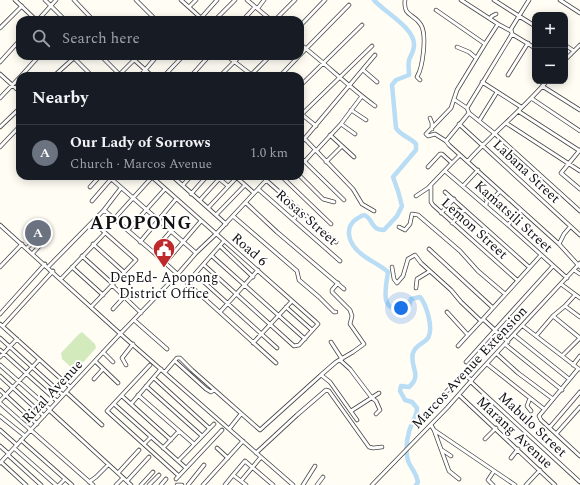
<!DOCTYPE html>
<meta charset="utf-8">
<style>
:root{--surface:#171b24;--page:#242831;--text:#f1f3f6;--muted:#9ea1a6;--line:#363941;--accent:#7c3aed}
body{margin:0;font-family:Spectral,serif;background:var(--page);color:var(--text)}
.controls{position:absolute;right:12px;top:12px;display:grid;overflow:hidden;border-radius:8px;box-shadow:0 2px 10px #0003}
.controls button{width:36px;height:36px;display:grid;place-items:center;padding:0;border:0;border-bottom:1px solid var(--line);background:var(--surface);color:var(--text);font:20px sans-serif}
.you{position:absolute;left:401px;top:308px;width:14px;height:14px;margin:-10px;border:3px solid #fff;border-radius:50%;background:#1a73e8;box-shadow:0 0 0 6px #1a73e833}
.badge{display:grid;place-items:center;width:26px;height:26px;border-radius:50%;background:var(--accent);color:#fff;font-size:13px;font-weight:700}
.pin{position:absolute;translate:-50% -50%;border:2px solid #fff;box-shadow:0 1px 4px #0006}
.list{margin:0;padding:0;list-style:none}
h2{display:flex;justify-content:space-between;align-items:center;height:52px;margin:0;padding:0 16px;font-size:17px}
h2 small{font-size:13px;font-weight:400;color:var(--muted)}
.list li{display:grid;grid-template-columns:26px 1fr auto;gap:12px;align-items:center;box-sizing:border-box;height:56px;padding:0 16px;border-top:1px solid var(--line)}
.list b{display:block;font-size:15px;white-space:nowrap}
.list p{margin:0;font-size:13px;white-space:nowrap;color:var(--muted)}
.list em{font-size:13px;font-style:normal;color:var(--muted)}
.icon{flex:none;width:22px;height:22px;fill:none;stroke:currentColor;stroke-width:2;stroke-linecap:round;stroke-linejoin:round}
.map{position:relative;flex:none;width:580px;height:485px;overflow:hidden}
.search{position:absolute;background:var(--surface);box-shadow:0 2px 10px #0003;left:16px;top:16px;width:288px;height:44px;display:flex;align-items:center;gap:10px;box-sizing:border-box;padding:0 14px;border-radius:12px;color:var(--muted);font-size:15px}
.panel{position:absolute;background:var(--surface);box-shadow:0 2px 10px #0003;left:16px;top:72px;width:288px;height:108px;border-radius:12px}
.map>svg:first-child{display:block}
.green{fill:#d3eabd}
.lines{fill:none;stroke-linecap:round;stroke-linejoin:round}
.river{stroke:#b9ddf5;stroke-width:4.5}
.minor-casing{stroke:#434343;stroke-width:4.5}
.minor{stroke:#fff;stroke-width:3}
.labels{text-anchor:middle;stroke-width:4;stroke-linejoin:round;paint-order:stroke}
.street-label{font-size:14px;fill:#101010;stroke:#fff}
.poi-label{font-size:14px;fill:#101010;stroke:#fff}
.district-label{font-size:18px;font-weight:bold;letter-spacing:1px;fill:#101010;stroke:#fff}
</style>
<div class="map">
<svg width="580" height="485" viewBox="0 0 580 485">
<rect width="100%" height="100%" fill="#fffdf4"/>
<!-- green -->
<path class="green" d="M82,332L95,344L96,348L78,368H72L62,359L61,353L79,334Z"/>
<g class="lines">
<!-- river -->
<path class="river" d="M374,0C384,12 415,28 414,45C414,51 411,55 409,60C408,65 409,70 409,75L396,80L392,85L396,128C401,136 410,137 416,144V150L393,177L398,191L402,206L397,216L384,230C370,230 374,219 364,215C341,224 347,244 364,256C372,262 380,265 388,272C385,292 379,314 408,309L411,299L420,297C426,304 434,328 428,338C424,344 416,344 413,353C409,366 423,375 409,387L401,386L400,391L405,400L412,402L417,408C417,417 411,423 409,432C406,442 405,456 410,465C414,472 416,473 418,482L416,485"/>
<!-- minor casing -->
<g class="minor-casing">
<path id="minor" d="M15,0L36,20
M45,0L65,20
M74,0L93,20
M136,0L156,20
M181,0L201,18L217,0
M247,0L271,20
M405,0C403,17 414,13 421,25C427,35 423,67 417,77L420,80
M461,0L498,24
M494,0L519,16L529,0
M560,0L580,13
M189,7L196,0
M258,8L264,0
M436,10L485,44L457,90L451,108L426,134L428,136L435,134L446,141
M490,19L492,16L496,14
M38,20L56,0
M215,20L235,0
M243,20L255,7
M275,20L295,0
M300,26L325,0
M535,26L519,16L511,29L512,34L467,108L469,113L446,141L449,145L559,244L580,267
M0,28L22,6
M512,34L535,48
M300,44C326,64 349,87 375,106
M485,44L498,24L511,31
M565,45L574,51
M457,47L469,52L476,58
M300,55L349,5
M72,56L92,76
M101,56L119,74
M130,56L152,76
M227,56L253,76
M565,60L580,45
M0,62L20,40
M363,70L377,82
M0,74L20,92
M508,75L528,43
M21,76L39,56
M54,76L76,56
M118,76L134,60
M140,76L157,56
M164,76L183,56
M191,76L209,56
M220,76L240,56
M250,76L270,56
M280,76L299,56
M482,82L521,107
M300,86L362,25
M542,86L580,110
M0,98L20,77
M531,98L580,131
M455,100L467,108
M351,110L366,120
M518,111L580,151
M300,113L316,126
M469,113L494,133L580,211
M300,116L372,46
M430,118L432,123V129
M479,121L497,92
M506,123L580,171
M341,124L355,134
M459,124L580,235
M0,127L20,108
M305,139L353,189L362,204L374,211
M300,144L375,55
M342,146L354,157
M0,147L20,126
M580,150L561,173L580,189
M316,151L341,124L362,96
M300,157L344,200
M305,161L315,150
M468,161C493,133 522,110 547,81
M326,162L342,146L330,135
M428,167L440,154H442L452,163L460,155
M445,171L508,225L567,278
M108,176L196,253
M172,176L226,224
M216,176L228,186
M235,176L254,193
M281,176L331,224
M300,176L323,199L334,202
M152,177L316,322L318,324L299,345L294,346L204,265
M266,180L336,242
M183,185L191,176
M431,186V202L433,205L517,280
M463,186L478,170
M90,187L100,176
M258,189L340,261
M445,192L529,267
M191,194L207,176
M416,196L428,188L452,163
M485,196L487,200L486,205
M493,199L500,191
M200,200L219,179
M92,201L111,179
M246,203L277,232L344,289
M208,208L237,177
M104,210L153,252L276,363
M441,213L454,199
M216,215L245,185
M233,216L297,271L299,280L319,297L334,312H336
M114,219L153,176
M293,220L300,211
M452,223L456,219L454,215L458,210L462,212L465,210
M0,225L125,338L293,485
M508,225L521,210
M399,227L405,230L410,224L412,214L418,215L460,251L478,271L505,294
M128,230L165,189
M140,242L176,199
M93,244L124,272
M559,244L564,234L570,227
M220,246L253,277
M27,248L41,234L46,239L33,253
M429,249L492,307
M153,252L171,231
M82,256L113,284
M212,256L305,339
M165,263L201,221
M0,267L22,244
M48,267L104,210L121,188
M72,267L103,295
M392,267L394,279L397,283L403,276L408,259L415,255L421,263L451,290L461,302L481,321
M574,270L580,274
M195,274L277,348
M61,279L105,233
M187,283L224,241
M561,284L580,298
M112,285L141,313
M416,288L417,279L430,271
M575,295L565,306L580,317
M91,307L136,260L93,222
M286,307L312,330
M113,309L124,297
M220,312L258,270
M447,312L468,335L483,319L508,342
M0,314L45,264
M553,316L580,338
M483,319L541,255
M134,320L167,349
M0,324L70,387
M3,326L53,271
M523,326L579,369
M514,335L569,379
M536,336L553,316L565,306
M0,338L63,395
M331,342L342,359
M253,343L292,301
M506,345L562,390
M458,346L468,335
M0,350L57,401
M103,352L113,362
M497,354L518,373L553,399
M562,356L580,338
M0,357L17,339
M340,360L350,369L372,398
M95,361L118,383
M175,361L206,389L211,392L214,390
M466,362L553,266
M487,364L544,409
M0,365L50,409
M126,365L122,358L133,344
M150,365L107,411L179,476
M573,365L580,356
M578,369L539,416L541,420L580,456
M165,372L177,358H180L192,370L260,430L321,375L330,382L357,420
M321,375L336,362L353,352L364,344L350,324L352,316L350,310L332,292V290L338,283
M0,376L44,416
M154,378L209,428
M94,379L103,369
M471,382L580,482
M146,386L202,436
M0,390L37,424
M66,392L102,425
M445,393L463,375L472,380
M138,395L194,444
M459,395L555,485
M122,396L171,440
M372,398L376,401L380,410L376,414
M530,398L527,406L531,411
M0,401L39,360
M0,403L93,485
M114,404L186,468
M131,404L161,369
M49,410L131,485
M351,411L379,393
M0,416L25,436
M431,425L434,430L515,485
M550,427L580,392
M229,429L241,414
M0,430L17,445
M434,430L449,471L459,479
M556,434L580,407
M485,439L496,428
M21,440L72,485
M144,444L151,437
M0,446L9,454
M14,448L56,485
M163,448L179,431
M217,448L228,458
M442,450L451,456
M256,453L297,415L326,390L329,391L369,447L373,448L382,447
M8,455L41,485
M511,458L518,449
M178,461L214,424
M1,462L26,485
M0,463L121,333L177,275L196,253L216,234L270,176
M118,473L139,450
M233,475L245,461L273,485
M176,479L222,430
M127,481L149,457
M241,481L261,457
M89,482L96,477L108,465
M59,485L65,479
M116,485L123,478
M141,485L153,472
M149,485L159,475
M161,485L166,479
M177,485H182
M188,485L204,465
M203,485L243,441
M225,485L233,475L246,485
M303,485L315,466
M317,485L323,477
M372,485L447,408L478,373L580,263
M493,485L488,480L494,471
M526,485L540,470"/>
</g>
<!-- minor -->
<use href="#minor" class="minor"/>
</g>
<!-- icons -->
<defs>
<g id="civic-pin" transform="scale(1.15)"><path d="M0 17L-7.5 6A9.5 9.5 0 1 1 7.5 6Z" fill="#bf292c" stroke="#fff"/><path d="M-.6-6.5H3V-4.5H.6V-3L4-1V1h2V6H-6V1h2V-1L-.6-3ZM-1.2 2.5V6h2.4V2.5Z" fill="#fff"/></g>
</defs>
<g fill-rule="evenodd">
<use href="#civic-pin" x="164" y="249"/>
</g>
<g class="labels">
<!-- street labels -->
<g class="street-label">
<text transform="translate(527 171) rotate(43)" y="5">Labana Street</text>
<text transform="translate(514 216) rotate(42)" y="5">Kamatsili Street</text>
<text transform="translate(307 217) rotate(41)" y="5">Rosas Street</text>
<text transform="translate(475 228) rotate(42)" y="5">Lemon Street</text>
<text transform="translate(250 249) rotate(41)" y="5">Road 6</text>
<text transform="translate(469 367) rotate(-47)" y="5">Marcos Avenue Extension</text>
<text transform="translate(52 391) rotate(-47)" y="5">Rizal Avenue</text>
<text transform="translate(533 424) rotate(43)" y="5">Mabulo Street</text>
<text transform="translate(515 432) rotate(43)" y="5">Marang Avenue</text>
</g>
<!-- poi labels -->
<g class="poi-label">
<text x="164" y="282">DepEd- Apopong<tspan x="164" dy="16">District Office</tspan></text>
</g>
<!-- district labels -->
<g class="district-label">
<text x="141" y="229">APOPONG</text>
</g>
</g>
</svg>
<div class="controls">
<button>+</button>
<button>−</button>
</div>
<div class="you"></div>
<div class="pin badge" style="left:38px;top:233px;background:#6b7280">A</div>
<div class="search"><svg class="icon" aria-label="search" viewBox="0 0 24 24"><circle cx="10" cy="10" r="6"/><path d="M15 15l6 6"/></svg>Search here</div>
<section class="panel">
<h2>Nearby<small></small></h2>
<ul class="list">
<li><span class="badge" style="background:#6b7280">A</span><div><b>Our Lady of Sorrows</b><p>Church · Marcos Avenue</p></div><em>1.0 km</em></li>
</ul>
</section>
</div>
